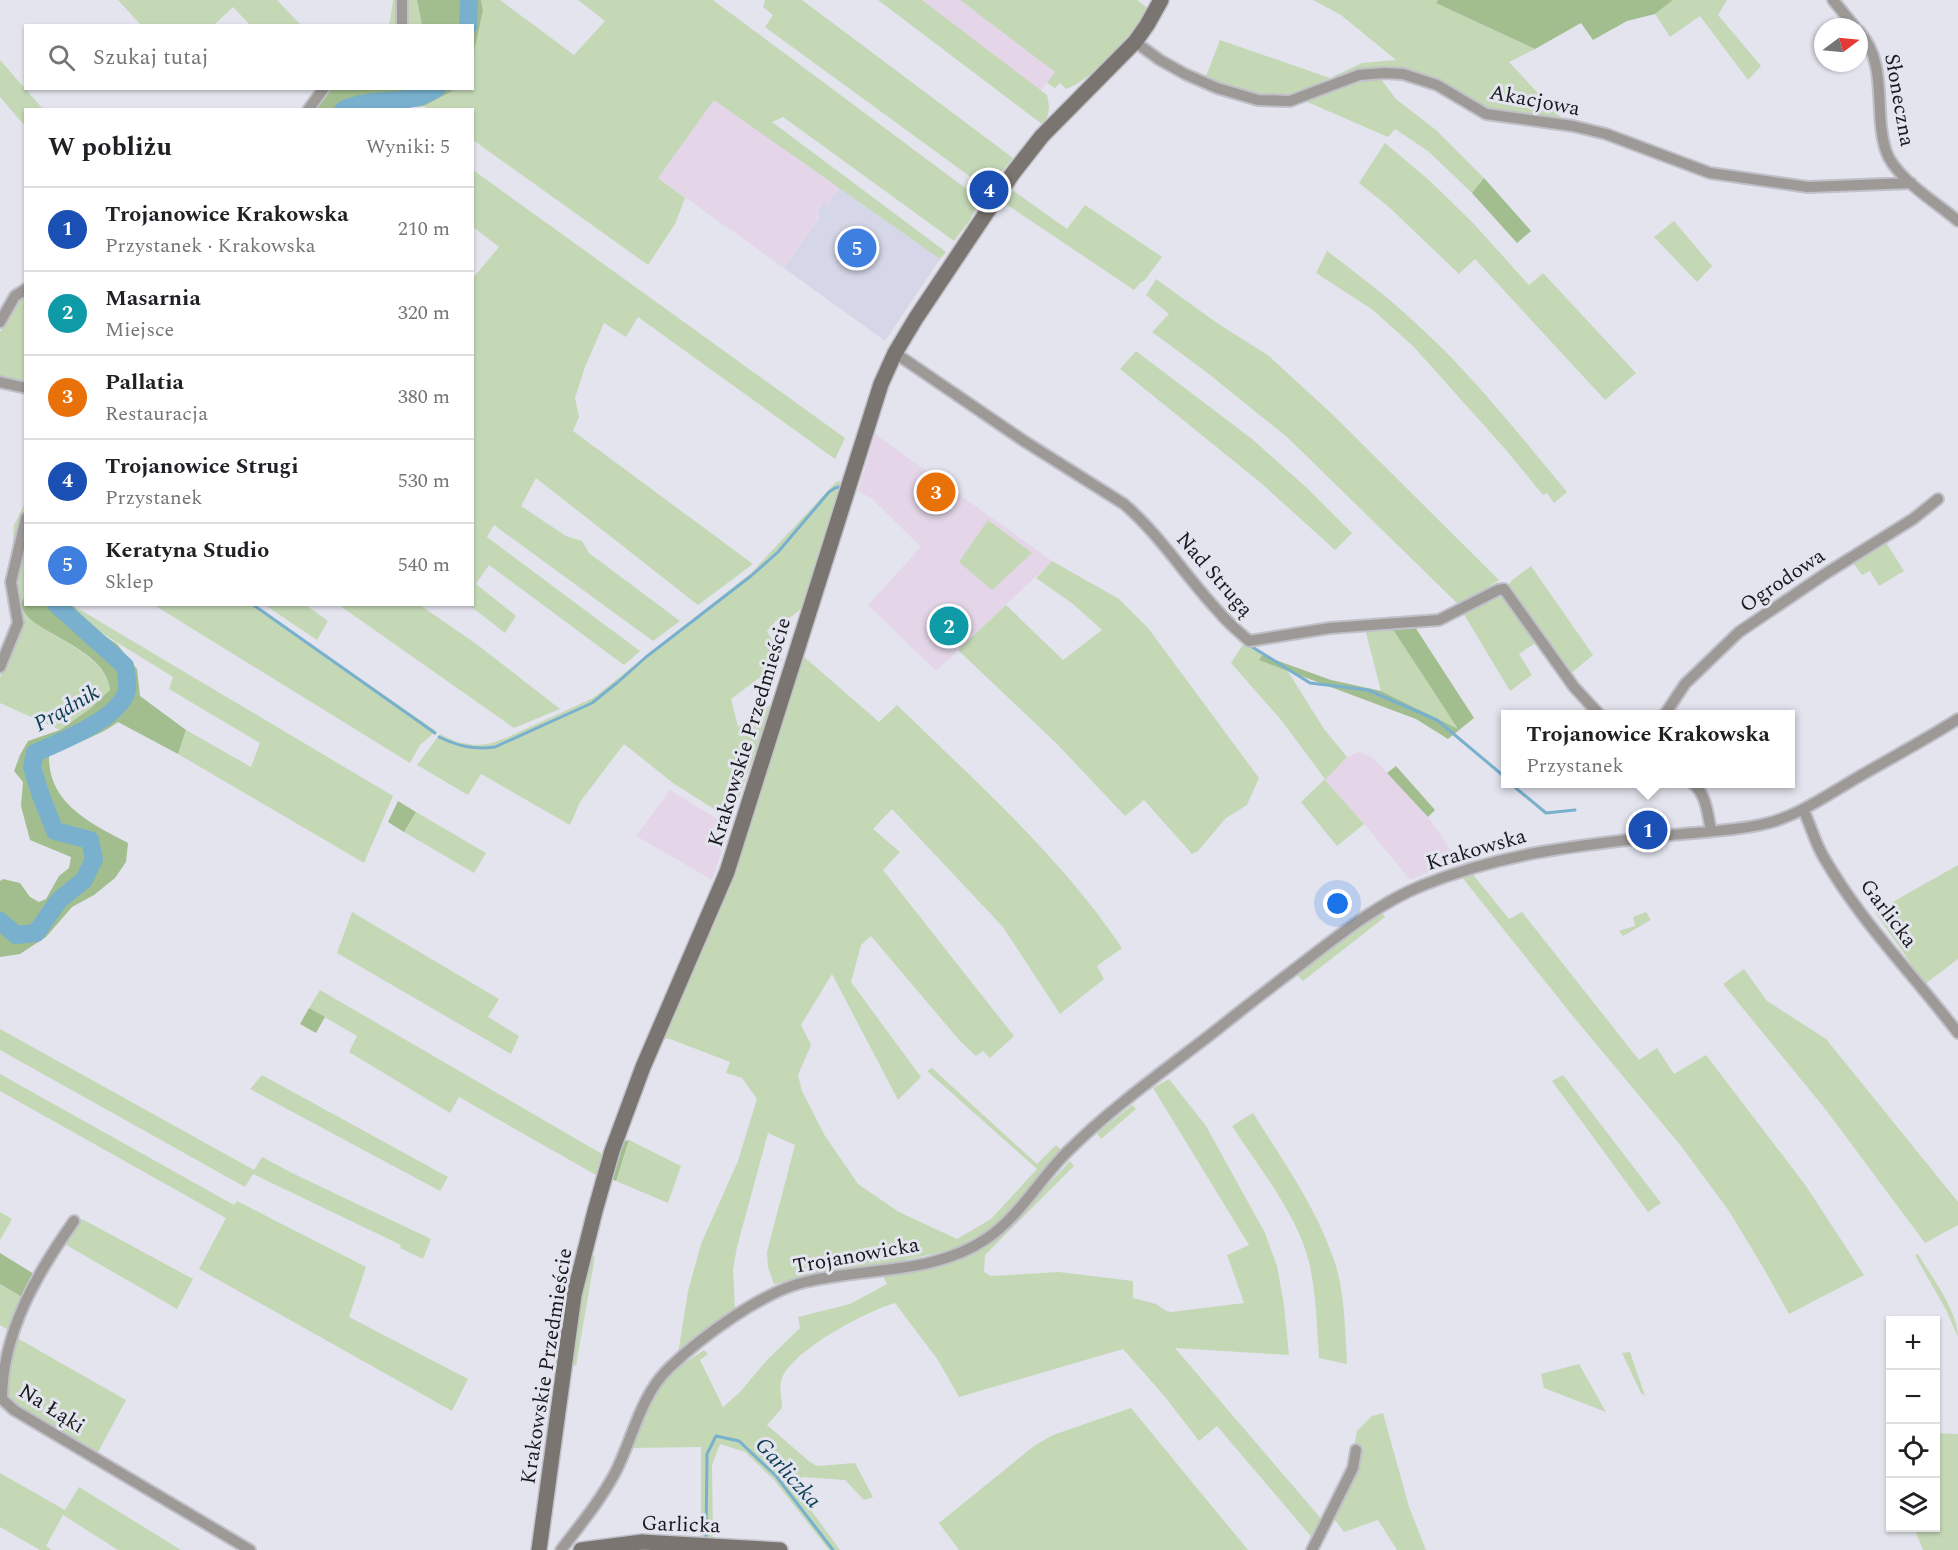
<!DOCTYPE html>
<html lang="pl">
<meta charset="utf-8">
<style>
:root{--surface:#fff;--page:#f2f2f2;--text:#202124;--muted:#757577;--line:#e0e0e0;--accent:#111827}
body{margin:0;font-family:Spectral,serif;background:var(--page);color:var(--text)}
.controls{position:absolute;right:18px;bottom:18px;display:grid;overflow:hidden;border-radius:0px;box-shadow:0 2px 4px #0004}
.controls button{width:54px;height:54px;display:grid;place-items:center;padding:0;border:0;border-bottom:2px solid var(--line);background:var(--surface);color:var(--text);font:30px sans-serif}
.compass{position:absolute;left:1814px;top:18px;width:54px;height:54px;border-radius:50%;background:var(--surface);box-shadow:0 2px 4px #0004;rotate:74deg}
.you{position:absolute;left:1338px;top:904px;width:21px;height:21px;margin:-15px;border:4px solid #fff;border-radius:50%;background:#1a73e8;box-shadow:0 0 0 9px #1a73e833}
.badge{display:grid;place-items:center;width:39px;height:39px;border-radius:50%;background:var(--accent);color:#fff;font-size:20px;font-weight:700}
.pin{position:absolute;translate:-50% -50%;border:3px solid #fff;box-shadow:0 2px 6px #0006}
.popup{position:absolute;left:1501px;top:710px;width:294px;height:78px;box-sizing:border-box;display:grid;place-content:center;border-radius:0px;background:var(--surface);filter:drop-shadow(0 2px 4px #0005);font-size:20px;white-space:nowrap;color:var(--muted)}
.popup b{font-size:22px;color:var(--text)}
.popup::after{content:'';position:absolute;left:50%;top:100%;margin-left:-12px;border:12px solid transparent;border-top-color:var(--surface)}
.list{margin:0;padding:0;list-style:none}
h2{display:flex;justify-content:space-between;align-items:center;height:78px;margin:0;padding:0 24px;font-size:26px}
h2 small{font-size:20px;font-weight:400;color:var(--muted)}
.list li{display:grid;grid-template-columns:39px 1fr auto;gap:18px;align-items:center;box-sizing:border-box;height:84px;padding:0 24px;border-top:2px solid var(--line)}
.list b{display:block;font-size:22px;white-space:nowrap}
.list p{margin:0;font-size:20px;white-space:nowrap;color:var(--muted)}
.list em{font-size:20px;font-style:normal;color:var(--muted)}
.icon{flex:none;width:33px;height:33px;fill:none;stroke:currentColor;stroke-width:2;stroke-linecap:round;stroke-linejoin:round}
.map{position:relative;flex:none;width:1958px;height:1550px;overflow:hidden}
.search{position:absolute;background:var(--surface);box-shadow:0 2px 4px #0004;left:24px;top:24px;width:450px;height:66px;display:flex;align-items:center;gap:15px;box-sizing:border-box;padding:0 21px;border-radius:0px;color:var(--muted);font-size:22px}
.panel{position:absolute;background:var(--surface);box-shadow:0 2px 4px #0004;left:24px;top:108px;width:450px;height:498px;border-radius:0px}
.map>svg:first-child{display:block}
.built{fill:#d5d7e8}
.industrial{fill:#e4d6e8}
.green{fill:#c4d8b6}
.forest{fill:#a2be8e}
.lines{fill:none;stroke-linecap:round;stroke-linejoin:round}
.stream{stroke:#78b0ce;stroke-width:3}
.river{stroke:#78b0ce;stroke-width:18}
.street-casing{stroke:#bfc0c8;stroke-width:14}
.secondary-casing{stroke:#bfc0c8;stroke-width:18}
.street{stroke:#9d9996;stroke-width:10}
.secondary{stroke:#7a7570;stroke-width:15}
.labels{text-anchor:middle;stroke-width:6;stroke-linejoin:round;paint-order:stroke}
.street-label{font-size:21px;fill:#191a1d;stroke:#e3e4ee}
.water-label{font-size:22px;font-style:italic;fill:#0a3c51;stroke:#e3e4ee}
</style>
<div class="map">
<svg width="1958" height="1550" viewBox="0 0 1958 1550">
<rect width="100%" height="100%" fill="#e3e4ee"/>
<!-- built -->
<path class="built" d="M839,188L940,259L885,341L784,268L820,217L816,214L824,202L828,204Z"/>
<!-- industrial -->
<path class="industrial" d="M922,0H960L1055,72L1041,91Z
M714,99L839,188L828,204L824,202L816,213L820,216L784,268L658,178Z
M875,434L1052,561L936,671L868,605L921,547L871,498L858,491Z
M1359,752L1372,757L1428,817L1458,860L1410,880L1364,824L1325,780L1347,757Z
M670,790L730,827L712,880L636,836Z"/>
<!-- green -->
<path class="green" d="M118,0H277L301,25H250L233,7L214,25H141Z
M393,0H399V25L387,26L390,22Z
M406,0H417L422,25L405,26Z
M481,0H500L574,55L605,21L578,0H713L980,199L970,220L954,241L783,117L772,122L946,252L940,259L714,100L658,178L685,198L675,224L648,265L473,140L472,110L429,109L424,106L456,89L472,88L473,56L483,11Z
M765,0H802L1013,158L987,189L765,27L773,15L763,7Z
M878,0H922L1047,95C1050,107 1050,115 1043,125Z
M960,0H1137L1149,9C1130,35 1097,77 1066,89L1060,83L1055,88L1047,83L1055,72Z
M1313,0H1438L1437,3L1535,49L1509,62L1563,120L1484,107L1436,78L1393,68L1364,69L1330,78L1296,93L1275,96L1261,95L1205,79L1220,40L1330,78L1362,63L1396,60L1341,15Z
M1673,0H1727L1718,15L1761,66L1748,80L1700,16L1670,37L1655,14Z
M0,60L43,109L26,110L25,126L0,97Z
M1380,78L1396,99L1436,130L1484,178L1472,193L1428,151L1395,129L1388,137L1305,101L1340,84Z
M1385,143L1430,181L1473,223L1529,285L1543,273L1636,373L1605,400L1475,259L1459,274L1390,208L1359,183Z
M473,170L845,438L835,459L638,317L626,337L604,323L585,367L575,398L579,417L573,431L753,564L698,605L536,478L521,506L566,536L582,541L589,553L680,621L653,641L494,525L487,537L640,651L624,665L489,565L476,584L516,616L505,633L469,605L472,604L473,278L499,247L473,227Z
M1012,190L1067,229L1085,205L1162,257L1144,281L1141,282L1134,290L1003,202Z
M1674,221L1712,266L1697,282L1654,237Z
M1327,251C1360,276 1393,301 1423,330C1476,379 1521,437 1567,492L1554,503L1547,493L1543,495L1506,450L1414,347L1373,310L1316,273Z
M1156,279L1217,323L1269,356L1333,415L1499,580L1460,606L1287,437L1205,371L1152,332L1169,314L1146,295Z
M25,297V383L0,377V332L20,300Z
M1136,351L1252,439L1308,489L1352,533L1335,550L1261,483L1120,369Z
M840,481L839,493L801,609L787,620H777L767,631L783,660L731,699L738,727L773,703L731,820L673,783L624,744L580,802L570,825L481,774L468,795L417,765L440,734L457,742L475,745L488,744L506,738L593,698L751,573L836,482Z
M25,503L11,571L14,525Z
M988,520L1032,553L992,590L959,562Z
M1885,541L1904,571L1879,586L1870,571L1862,575L1851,560Z
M25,544V596L20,605C23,610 26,617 31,620C55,639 107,656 110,691L91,708L60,730L0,703V677L20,626L17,579Z
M1052,561L1119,599L1148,628L1259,778L1247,805L1226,818L1198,851L1192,854L1144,800L1125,816L1056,743L958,650L1006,605L1063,660L1102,630L1073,604L1036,578Z
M1531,566L1593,655L1569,675L1508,586L1512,580Z
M1498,593L1506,595L1538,641L1519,654L1532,675L1510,691L1462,611Z
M72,605L393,796L364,863L178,754L186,730L251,767L260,743L169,689L173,677L68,612Z
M154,605H254L436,731L420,745L410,763Z
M265,605H306L328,621L317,640Z
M339,605H420L479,646L560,709L514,728Z
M1392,628L1459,730L1381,691L1365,629Z
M1244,643L1250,644L1262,655L1259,660L1287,670L1324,729L1347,757L1325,780L1364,824L1337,846L1301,802L1325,779L1282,721L1231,663Z
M802,655L879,722L897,705C976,782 1060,856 1122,948L1097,966L1104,979L1060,1014L1003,927L892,809L873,829L900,852L883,870L1014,1036L990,1058L983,1051L976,1056L960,1041L871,936L861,945L851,982L921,1077L898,1100L832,974L801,1025L811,1045L798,1075L802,1091L825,1136L858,1184L899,1212L957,1239L991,1219L1037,1169L927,1071L932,1068L1037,1164L1056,1145L1063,1152C1035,1183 1009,1221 972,1242C956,1251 936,1253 919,1257C871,1268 822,1274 774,1284L768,1267L767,1252L795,1145L768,1133L737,1247L733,1269L735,1309L678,1354L688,1291L701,1244L738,1161L757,1099L742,1078L726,1073L730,1062L670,1039L662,1038Z
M416,812L486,853L474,873L404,832Z
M1958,865V959L1925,984L1875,912Z
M1471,872L1509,919L1522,912L1639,1060L1657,1048L1674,1074L1706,1055L1806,1186L1864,1275L1789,1314L1764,1269L1729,1211L1681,1146L1572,1015L1461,876Z
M352,912L499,999L488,1017L519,1036L511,1054L337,953Z
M1646,912L1651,920L1623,936L1619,931L1635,926L1633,917Z
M1382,913L1385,917L1303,981L1296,974Z
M1744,969L1767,1001L1826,1039L1958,1202V1225L1925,1243L1826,1110L1723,984Z
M320,990L602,1154L596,1175L459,1097L450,1113L349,1052L357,1036L309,1008Z
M0,1029L254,1170L262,1157L294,1174L431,1239L423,1259L400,1248L401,1245L253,1174L245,1187L0,1050Z
M0,1074L234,1205L237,1201L366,1267L349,1317L468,1379L452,1411L199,1269L226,1218L0,1091Z
M262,1075L448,1177L440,1191L250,1089Z
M1563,1075L1661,1203L1648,1212L1552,1081Z
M1169,1079L1206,1126L1265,1233L1277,1266L1284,1305L1289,1355L1175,1348L1323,1521L1314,1540L1217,1426L1199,1441L1166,1398L1123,1349L959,1397L938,1360L895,1303C865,1312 797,1348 783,1376C778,1385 782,1398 782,1408L767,1425L810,1462L817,1466L855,1463L873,1497L864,1500L845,1480L803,1477L792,1484L840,1550H829L774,1480L745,1452L720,1444L712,1465L713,1538L701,1540V1447L631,1448C641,1424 648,1392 669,1374C680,1365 693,1358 704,1350L708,1354L700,1360L723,1407L740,1392L767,1360L800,1328L798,1317L850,1304L887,1284L883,1276L974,1253L1002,1234L1070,1161L1074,1166L985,1255L984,1272L991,1276L1059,1272L1133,1281V1298L1156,1304L1166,1311L1171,1312L1244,1303L1227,1255L1249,1245L1153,1088Z
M1132,1105L1136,1109L1101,1139L1097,1133Z
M1253,1113C1283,1161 1317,1208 1335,1263C1345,1294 1345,1331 1347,1364L1319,1358C1317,1326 1316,1293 1309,1262C1296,1212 1259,1168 1232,1126Z
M629,1140L681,1166L668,1203L616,1181Z
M0,1212L12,1219L0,1240Z
M82,1219L193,1279L177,1309L63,1243Z
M1918,1254C1931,1276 1958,1311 1958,1337L1946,1310L1915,1255Z
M595,1256L576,1366L569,1363L587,1261Z
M0,1284L22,1297L11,1332L0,1325Z
M17,1338L126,1400L97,1454C81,1445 13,1411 8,1397C2,1383 13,1352 17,1338Z
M1630,1352L1645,1396L1641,1393L1622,1353Z
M1579,1364L1606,1412L1544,1388L1541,1374Z
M1131,1408L1248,1550H959L939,1523L1034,1446L1053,1435Z
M1383,1413L1409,1507L1426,1550H1397L1378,1520L1344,1532L1332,1516L1357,1465L1354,1447L1357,1431L1372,1416Z
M1936,1433L1958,1434V1550H1923L1914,1528H1936Z
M0,1473L65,1510L79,1487L181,1550H118L63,1515L46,1546L51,1550H40L0,1527Z"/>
<!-- forest -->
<path class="forest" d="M417,0H481L483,11L473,56L472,26L422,25Z
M1438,0H1673L1655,14L1627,21L1593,40L1581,23L1535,49L1436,3Z
M331,89H456L424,106L391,109L312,110Z
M1484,178L1531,231L1517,243L1472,193Z
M25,596L26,604L72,605L68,612L117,644L137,669L140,696L186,730L178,754L118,722C97,738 72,743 49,756C48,804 92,824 128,843L126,862L115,878L94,895L72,907L46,937L20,954L0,957V881L3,879L20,883L30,897L39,902L46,899L59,876L69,868L71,857L30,840L21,806L23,782L14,771L20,755L28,741L60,730L91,708L110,690C107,655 55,639 31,620C26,616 23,610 20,605Z
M1415,627L1474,718L1448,739L1416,719L1259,660L1262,655L1331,680L1381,691L1458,729L1392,628Z
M1396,766L1435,810L1428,817L1387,773Z
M398,801L416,812L404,832L388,822Z
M309,1008L325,1017L316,1033L300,1024Z
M629,1140L616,1181L612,1179L621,1142Z
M0,1253L34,1274L22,1297L0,1284Z"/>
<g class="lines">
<!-- stream -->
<path class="stream" d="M252,604L435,733
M1249,645L1310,683L1368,690L1437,720L1506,778
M439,737C458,746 473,750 495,747L592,703L618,682L646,657L751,576L778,552L829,492L835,488L839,487
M1511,784L1546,813L1575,810
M706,1540L707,1454L716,1436L739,1441L776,1476L833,1550"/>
<!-- river -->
<path class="river" d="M468,26L469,0
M343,110C366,99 390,103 414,98C422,97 430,92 437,88
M0,921L16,935L36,933L59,900L84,880L94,859L90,840L55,831L41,796L32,767L35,753C61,741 120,719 127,690C128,683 126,673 125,666L56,604"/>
<!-- street casing -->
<g class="street-casing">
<path id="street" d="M1833,0L1855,27
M402,26V0
M1859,31C1889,65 1873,111 1886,151C1895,178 1936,202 1958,221
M1135,42L1160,60L1185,74L1217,88L1258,100L1290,101L1359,75L1384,73L1403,74L1437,85L1486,114L1573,126L1606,134L1710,173L1808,187L1911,183
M308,110L324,88
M0,322L15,296L26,289
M895,353L1024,441L1124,504C1161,536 1186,577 1219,612C1228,623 1239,632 1249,641L1330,628L1439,620L1498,590L1504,589L1574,687L1599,714
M0,382L26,388
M0,667L18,623L11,582L26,518
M1665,714L1685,684L1739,632L1825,574L1913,519L1938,499
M1693,784C1706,793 1708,815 1711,831
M1803,809C1810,824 1815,842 1823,856C1860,921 1913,974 1958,1033
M74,1221C37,1273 2,1333 2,1399L14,1410L250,1550
M561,1550C580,1525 600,1501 615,1473C633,1438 640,1396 669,1368C701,1337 762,1292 805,1282C864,1267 933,1275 986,1239C1019,1217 1039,1180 1067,1152C1113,1106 1168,1068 1219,1028C1250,1003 1282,979 1313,955C1347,929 1382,902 1421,886C1504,852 1582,845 1670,835C1701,832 1734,831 1764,824C1796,817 1826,796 1855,779C1889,759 1925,740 1958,719
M1312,1550L1353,1468L1356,1450"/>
</g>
<!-- secondary casing -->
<g class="secondary-casing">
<path id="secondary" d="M539,1550L574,1295L595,1211L612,1151L643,1067L727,872L881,384L895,353L916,318L1013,173L1042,136L1135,42L1147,25L1161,0
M581,1550L642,1542L780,1550"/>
</g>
<!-- street -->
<use href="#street" class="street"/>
<!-- secondary -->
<use href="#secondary" class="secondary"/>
</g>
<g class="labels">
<!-- street labels -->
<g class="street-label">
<text transform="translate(1535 100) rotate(11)" y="7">Akacjowa</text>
<text transform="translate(1900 100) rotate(80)" y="7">Słoneczna</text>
<text transform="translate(1215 574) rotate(49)" y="7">Nad Strugą</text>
<text transform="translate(1782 580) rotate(-34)" y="7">Ogrodowa</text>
<text transform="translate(749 732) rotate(-73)" y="7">Krakowskie Przedmieście</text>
<text transform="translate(1476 849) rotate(-16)" y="7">Krakowska</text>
<text transform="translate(1889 913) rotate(53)" y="7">Garlicka</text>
<text transform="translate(856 1255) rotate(-10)" y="7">Trojanowicka</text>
<text transform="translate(546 1366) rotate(-81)" y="7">Krakowskie Przedmieście</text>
<text transform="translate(52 1408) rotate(32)" y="7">Na Łąki</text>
<text transform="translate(681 1524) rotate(2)" y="7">Garlicka</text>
</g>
<!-- water labels -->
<g class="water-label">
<text transform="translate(66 707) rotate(-30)" y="8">Prądnik</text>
<text transform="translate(789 1472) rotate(48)" y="8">Garliczka</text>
</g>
</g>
</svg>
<div class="controls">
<button>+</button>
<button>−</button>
<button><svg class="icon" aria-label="locate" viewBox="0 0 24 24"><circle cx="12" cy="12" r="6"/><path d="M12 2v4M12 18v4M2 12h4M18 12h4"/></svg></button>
<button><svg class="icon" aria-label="layers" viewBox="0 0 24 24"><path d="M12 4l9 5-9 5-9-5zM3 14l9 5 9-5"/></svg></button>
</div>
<svg class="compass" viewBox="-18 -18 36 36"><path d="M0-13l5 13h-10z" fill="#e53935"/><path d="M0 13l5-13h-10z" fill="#757577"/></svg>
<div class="you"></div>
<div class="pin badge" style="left:1648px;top:830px;background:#1a4fb4">1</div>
<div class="popup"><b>Trojanowice Krakowska</b>Przystanek</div>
<div class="pin badge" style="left:949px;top:626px;background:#0f9aa8">2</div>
<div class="pin badge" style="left:936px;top:492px;background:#e8710a">3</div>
<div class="pin badge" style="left:989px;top:190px;background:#1a4fb4">4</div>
<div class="pin badge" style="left:857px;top:248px;background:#3f7fe0">5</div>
<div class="search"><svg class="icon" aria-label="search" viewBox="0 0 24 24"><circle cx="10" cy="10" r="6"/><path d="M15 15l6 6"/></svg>Szukaj tutaj</div>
<section class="panel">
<h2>W pobliżu<small>Wyniki: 5</small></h2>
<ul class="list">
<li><span class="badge" style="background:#1a4fb4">1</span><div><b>Trojanowice Krakowska</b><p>Przystanek · Krakowska</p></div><em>210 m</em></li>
<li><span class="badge" style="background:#0f9aa8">2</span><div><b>Masarnia</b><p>Miejsce</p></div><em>320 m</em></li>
<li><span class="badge" style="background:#e8710a">3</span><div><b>Pallatia</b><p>Restauracja</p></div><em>380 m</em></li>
<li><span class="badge" style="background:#1a4fb4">4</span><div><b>Trojanowice Strugi</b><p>Przystanek</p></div><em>530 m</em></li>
<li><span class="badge" style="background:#3f7fe0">5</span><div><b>Keratyna Studio</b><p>Sklep</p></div><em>540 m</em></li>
</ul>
</section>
</div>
